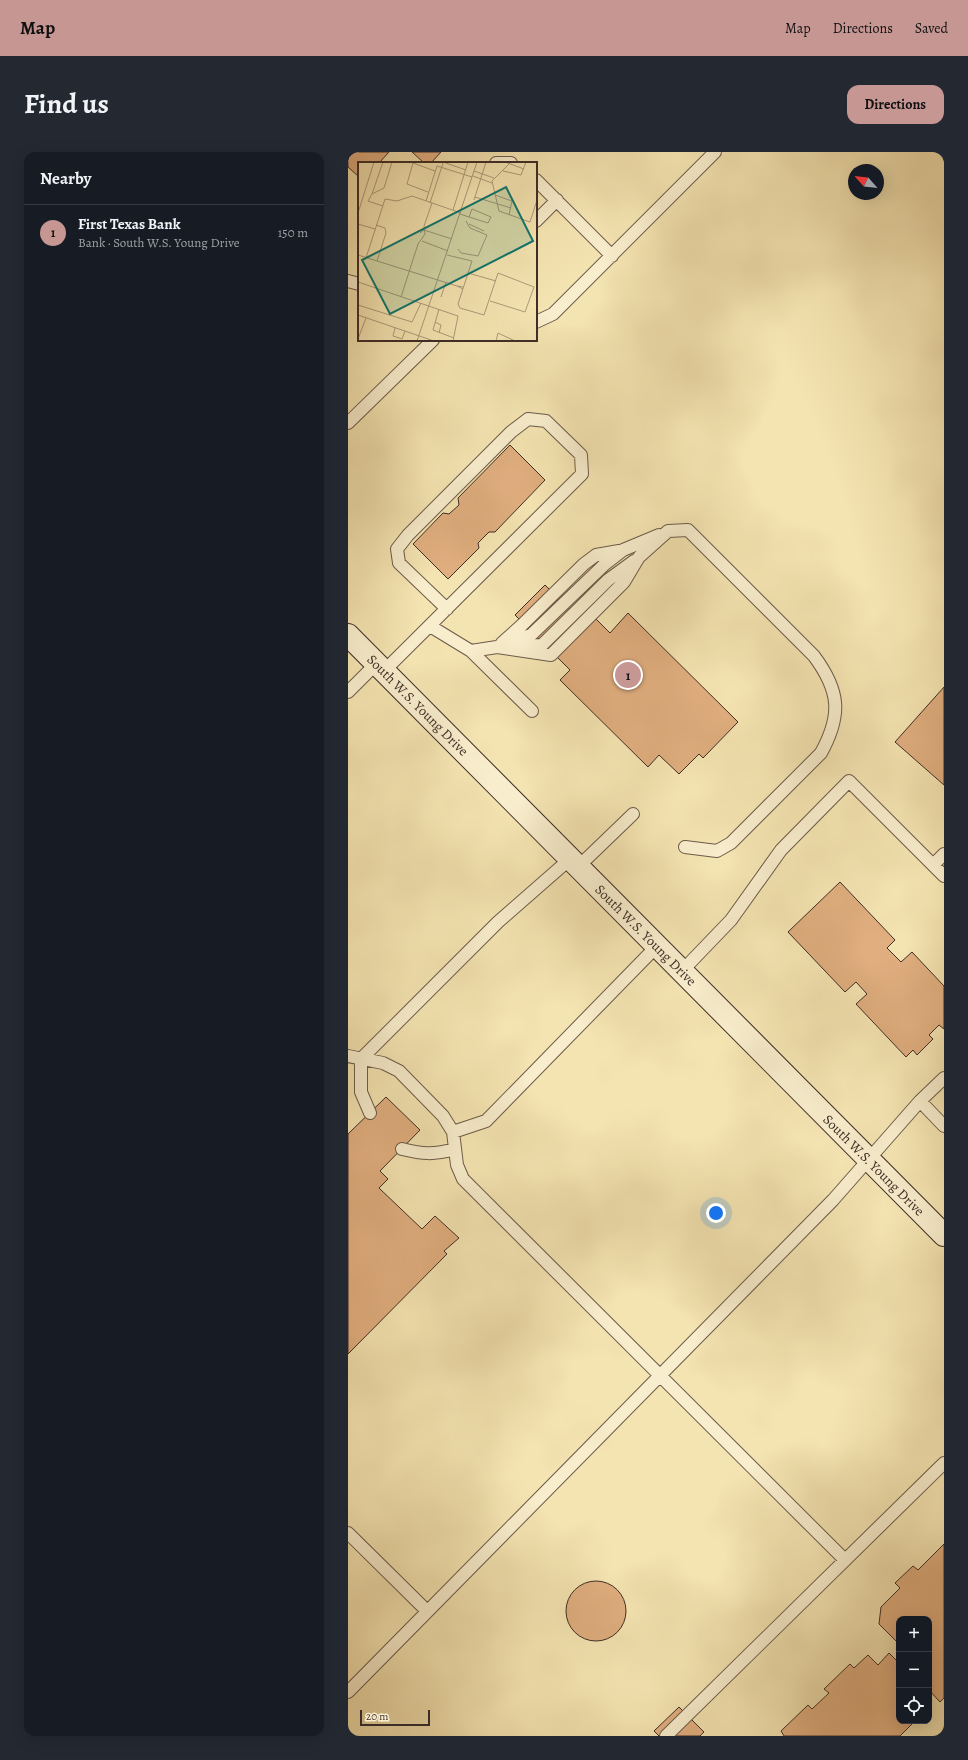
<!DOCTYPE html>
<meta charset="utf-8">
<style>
:root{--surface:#171b24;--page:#242831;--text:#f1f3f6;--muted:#9ea1a6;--line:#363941;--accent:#c59692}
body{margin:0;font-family:Alegreya,serif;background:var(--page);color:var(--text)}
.controls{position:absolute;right:12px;bottom:12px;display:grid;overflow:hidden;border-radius:8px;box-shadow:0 4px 16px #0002}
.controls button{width:36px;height:36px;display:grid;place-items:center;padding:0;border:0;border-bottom:1px solid var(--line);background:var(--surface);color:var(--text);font:20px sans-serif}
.compass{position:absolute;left:500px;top:12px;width:36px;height:36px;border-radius:50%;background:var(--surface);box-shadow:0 4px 16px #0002;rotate:297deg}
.scale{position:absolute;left:12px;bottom:10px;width:70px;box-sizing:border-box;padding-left:4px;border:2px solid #3e2d27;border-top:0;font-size:11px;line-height:14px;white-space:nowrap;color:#3e2d27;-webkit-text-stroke:3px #f8edcc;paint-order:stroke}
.you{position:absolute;left:368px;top:1061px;width:14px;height:14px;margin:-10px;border:3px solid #fff;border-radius:50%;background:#1a73e8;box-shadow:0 0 0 6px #1a73e833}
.badge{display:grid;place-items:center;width:26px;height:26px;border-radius:50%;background:var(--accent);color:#111;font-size:13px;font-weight:700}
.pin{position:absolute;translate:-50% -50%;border:2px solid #fff;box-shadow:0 1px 4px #0006}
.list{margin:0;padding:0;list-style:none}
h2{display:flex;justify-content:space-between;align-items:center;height:52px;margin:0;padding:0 16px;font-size:17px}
h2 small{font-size:13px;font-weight:400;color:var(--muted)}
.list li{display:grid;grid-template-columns:26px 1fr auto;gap:12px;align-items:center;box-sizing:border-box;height:56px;padding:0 16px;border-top:1px solid var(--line)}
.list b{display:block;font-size:15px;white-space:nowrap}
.list p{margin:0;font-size:13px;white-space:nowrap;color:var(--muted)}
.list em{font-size:13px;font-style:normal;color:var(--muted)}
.icon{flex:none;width:22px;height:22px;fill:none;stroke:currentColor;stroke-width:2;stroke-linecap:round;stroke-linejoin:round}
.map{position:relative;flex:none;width:596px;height:1584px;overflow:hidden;border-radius:12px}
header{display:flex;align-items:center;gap:24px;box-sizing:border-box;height:56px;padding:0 20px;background:var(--accent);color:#111}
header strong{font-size:19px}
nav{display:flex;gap:22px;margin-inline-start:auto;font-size:14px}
.intro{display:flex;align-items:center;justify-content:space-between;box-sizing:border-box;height:96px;padding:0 24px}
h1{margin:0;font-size:28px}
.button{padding:10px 18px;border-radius:12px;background:var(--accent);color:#111;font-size:14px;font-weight:700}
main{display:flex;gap:24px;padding:0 24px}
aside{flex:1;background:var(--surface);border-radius:12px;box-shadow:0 4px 16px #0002}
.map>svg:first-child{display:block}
.building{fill:#e0ae7f;stroke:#3e2d27}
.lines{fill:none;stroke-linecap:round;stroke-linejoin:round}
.lane-casing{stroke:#6c5b4a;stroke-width:14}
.secondary-casing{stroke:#3e2d27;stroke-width:24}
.lane{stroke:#f8edcc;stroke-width:12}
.secondary{stroke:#f8edcc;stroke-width:22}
.labels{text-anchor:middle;stroke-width:3;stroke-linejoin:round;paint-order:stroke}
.street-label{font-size:14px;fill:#3e2d27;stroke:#f8edcc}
.inset-road{fill:none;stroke:#ab9b7a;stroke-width:1}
.view{fill:#0f766e;fill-opacity:0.15;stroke:#0f766e;stroke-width:2}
.inset-edge{fill:none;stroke:#3e2d27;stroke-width:2}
</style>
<header>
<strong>Map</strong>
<nav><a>Map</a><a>Directions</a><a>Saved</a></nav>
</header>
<div class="intro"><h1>Find us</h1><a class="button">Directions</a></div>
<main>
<aside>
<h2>Nearby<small></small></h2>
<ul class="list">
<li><span class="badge">1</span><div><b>First Texas Bank</b><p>Bank · South W.S. Young Drive</p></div><em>150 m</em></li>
</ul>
</aside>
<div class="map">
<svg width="596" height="1584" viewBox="0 0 596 1584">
<rect width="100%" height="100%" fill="#f4e4b1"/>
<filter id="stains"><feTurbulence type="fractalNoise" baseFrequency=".005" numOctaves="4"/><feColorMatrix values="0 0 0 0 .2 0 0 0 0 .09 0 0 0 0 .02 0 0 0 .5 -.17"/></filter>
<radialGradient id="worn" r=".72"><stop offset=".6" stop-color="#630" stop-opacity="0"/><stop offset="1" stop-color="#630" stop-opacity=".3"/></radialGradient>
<!-- building -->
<path class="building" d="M0,0H41L31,11H11V25L0,15Z
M64,0H93L83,11H76Z
M162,293L197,328L147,380H141L130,391L131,396L100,427L65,392L95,361L101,362L111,353L110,346Z
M197,433L239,474L247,466L262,481L280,461L390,570L355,606L351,602L331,622L311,603L300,615L212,528L222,518L167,463Z
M596,535V633L547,590Z
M492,730L547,788L539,796L553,810L564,800L596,834V877L591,873L581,883L585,887L569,903L565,898L558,905L508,852L519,842L508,830L497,840L440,780Z
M38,945L72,978L32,1019L40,1027L31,1036L74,1077L87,1064L111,1086L96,1099L99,1102L0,1202V982Z
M596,1392V1546L592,1550L581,1538V1467H551V1492L531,1472L533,1455L552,1436L547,1431L565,1414L570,1418Z
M218 1459a30 30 0 1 1 60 0a30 30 0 1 1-60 0Z
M541,1501L551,1511V1569H567L552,1584H436L433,1579L460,1553L464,1557L481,1541L476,1537L502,1512L506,1516L520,1503L530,1513Z
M331,1555L356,1580L352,1584H311L306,1579Z"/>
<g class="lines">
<!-- lane casing -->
<g class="lane-casing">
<path id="lane" d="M148,11H163
M188,28L264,104
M188,69L209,48
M0,129L11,132
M188,170L205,162L367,0
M0,271L85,188
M82,474L123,499L184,559
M154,491L174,473L236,412L248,403L271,399
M152,494L183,483L257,412L275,398L311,383
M178,494L194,493L260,428L286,409
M123,499L149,495L203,503L276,430L291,405L320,379L340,378L466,504C492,539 494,563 473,601L383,691L369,699L337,695
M36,519L234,322L233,303L198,269L180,267L163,280L60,383L49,397L51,411L99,457
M0,540L28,512
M585,713L596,702
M230,715L285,662
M334,819L383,768L433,698L501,629L596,724
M0,904L35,911L51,919L95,964L105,980L109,1013L115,1027L497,1408
M572,949L596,974
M22,961L13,940V907L150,770L222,707
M105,980L138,969L309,794
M54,997C75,1002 85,1003 107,997
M0,1381L79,1459
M0,1540L485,1048L572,949L596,926
M318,1584L596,1311"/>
</g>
<!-- secondary casing -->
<g class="secondary-casing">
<path id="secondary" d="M0,483L596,1083"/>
</g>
<!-- lane -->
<use href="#lane" class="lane"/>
<!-- secondary -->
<use href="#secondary" class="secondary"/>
</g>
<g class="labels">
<!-- street labels -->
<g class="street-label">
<text transform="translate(70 553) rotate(45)" y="5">South W.S. Young Drive</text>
<text transform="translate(298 783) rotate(45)" y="5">South W.S. Young Drive</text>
<text transform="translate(526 1013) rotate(45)" y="5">South W.S. Young Drive</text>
</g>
</g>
<!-- overview -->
<g transform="translate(10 10)">
<rect width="179" height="179" fill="#f4e4b1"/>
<path class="inset-road" d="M85,0L108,8M147,0L166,7M153,0L134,19L141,49L172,60L179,38M116,9L136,16M145,9L163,13L168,0M115,14L134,21M70,30L49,22L55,1L77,9M14,32L25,0M137,33L154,39L151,53M117,35L153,46M116,38L128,0M10,39L14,32L26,26L34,0M10,39L25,44M68,39L79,4L114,15M72,41L85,1M95,48L110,0M0,51L16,0M102,52L111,55L130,61L133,55L114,47L111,55M0,62L17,67M111,62L126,69M18,63L27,66L28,71L19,99M62,71L66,68L94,77M64,79L90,89M100,87L103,91L120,94L129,73L112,66L108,59M0,93L99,124M89,93L114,99L100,142L102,146L126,153L140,111L176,125L167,150L132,139M8,96L27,37L39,39L54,34L103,51M110,111L138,119M0,120L100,154L95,179M105,127L99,124L105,125M43,135L60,82L67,72L66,64L74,41M83,135L88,120M0,143L54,160L63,141M81,147L75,168L96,176M0,153L76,179M77,160L83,163L81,171M37,166L35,174L44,177L47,169M0,177L8,156M59,179L119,0M138,179L140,171L157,179"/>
<path class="view" d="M148,25L175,79L32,152L4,98Z"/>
<rect width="179" height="179" class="inset-edge"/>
</g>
<rect width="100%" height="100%" filter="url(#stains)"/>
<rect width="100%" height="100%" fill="url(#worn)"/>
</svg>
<div class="controls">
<button>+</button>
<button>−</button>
<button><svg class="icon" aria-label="locate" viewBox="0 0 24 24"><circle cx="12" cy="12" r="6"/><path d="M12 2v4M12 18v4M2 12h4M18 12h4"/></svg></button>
</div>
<svg class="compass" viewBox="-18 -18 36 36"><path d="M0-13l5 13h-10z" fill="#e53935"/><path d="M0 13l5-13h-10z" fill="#9ea1a6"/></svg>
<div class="scale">20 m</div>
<div class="you"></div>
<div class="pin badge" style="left:280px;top:523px">1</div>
</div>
</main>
